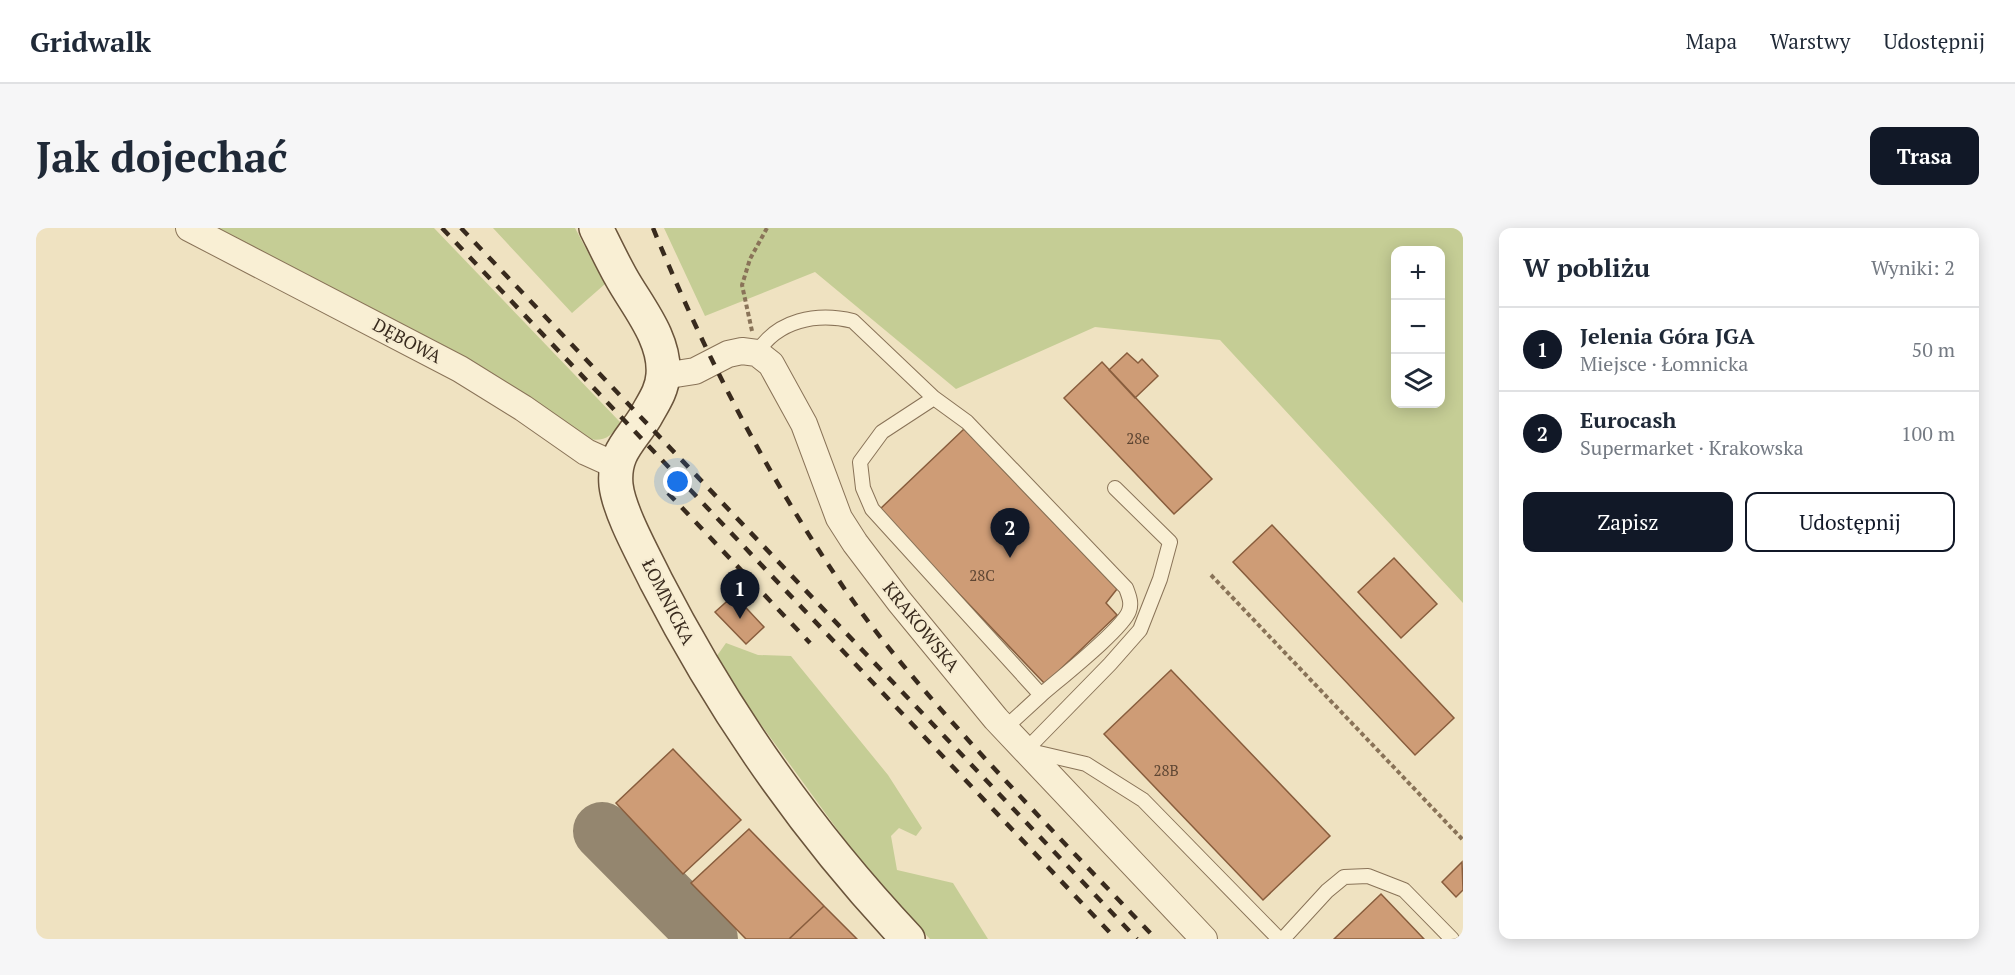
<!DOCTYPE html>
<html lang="pl">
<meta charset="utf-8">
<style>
:root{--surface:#fff;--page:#f6f6f7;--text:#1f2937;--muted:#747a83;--line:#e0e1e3;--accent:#111827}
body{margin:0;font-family:"PT Serif",serif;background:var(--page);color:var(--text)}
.controls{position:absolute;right:18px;top:18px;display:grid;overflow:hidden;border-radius:12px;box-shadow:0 3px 15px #0003}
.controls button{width:54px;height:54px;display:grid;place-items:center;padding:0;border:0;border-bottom:2px solid var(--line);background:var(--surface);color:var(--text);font:30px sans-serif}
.you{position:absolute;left:642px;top:254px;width:21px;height:21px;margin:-15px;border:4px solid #fff;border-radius:50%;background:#1a73e8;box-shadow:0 0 0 9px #1a73e833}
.badge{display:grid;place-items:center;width:39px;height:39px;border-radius:50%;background:var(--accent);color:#fff;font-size:20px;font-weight:700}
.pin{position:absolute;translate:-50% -50px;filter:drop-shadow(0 2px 3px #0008)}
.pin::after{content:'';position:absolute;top:32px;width:21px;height:18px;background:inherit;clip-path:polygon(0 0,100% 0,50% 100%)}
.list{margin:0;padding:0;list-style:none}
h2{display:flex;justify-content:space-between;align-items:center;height:78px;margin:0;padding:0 24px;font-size:26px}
h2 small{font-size:20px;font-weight:400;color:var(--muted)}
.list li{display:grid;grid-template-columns:39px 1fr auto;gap:18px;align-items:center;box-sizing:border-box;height:84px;padding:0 24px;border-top:2px solid var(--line)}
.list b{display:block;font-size:22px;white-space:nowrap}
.list p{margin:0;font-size:20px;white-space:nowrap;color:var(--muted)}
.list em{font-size:20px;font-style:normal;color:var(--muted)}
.actions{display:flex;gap:12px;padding:18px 24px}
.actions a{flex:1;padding:14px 0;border:2px solid var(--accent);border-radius:12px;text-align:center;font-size:21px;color:var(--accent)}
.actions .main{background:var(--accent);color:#fff}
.icon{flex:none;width:33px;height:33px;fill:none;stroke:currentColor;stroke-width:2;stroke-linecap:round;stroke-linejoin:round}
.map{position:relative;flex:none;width:1427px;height:711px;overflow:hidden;border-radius:12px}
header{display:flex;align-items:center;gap:36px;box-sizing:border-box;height:84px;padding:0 30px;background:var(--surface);border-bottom:2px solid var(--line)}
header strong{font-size:28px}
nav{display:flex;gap:33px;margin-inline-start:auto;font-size:21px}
.intro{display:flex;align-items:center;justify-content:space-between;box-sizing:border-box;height:144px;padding:0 36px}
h1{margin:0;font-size:42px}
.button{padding:15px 27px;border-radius:12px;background:var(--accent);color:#fff;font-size:21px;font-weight:700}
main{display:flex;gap:36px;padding:0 36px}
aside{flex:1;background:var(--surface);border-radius:12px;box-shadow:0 3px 15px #0003}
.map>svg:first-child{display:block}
.green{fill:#c5cd95;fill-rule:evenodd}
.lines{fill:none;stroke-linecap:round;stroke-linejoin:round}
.taxiway{stroke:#94866f;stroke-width:58}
.building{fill:#ce9c76;stroke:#885d3d;stroke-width:1.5}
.lane-casing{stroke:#897358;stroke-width:16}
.street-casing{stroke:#897358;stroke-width:28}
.secondary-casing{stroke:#6a543b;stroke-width:36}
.path{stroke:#897358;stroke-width:4;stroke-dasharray:4.5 3;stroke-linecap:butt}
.lane{stroke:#f9efd4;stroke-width:14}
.street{stroke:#f9efd4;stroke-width:26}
.secondary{stroke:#f9efd4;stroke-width:33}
.rail{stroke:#382a1d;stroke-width:4.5;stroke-dasharray:10 10;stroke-linecap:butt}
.labels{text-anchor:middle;stroke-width:4.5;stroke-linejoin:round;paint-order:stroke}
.number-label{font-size:15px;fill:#5e4633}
.street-label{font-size:18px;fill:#382a1d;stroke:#f6ecd1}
</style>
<header>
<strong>Gridwalk</strong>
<nav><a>Mapa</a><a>Warstwy</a><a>Udostępnij</a></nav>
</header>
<div class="intro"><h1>Jak dojechać</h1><a class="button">Trasa</a></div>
<main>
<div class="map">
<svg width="1427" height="711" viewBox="0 0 1427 711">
<rect width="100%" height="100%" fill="#efe2c1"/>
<!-- green -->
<path class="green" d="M175,0H398L584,194C576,209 568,214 551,211Z
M457,0H539L569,56L536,85Z
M628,0H1427V375L1184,112L1059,99L920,161L779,44L669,88ZM1360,22H1404V176H1360Z
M690,415L722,427L755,428L852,547L886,600L880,608L863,600L855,608L861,642L917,655L952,711H894L838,652L678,432Z"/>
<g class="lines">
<!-- taxiway -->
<path class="taxiway" d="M566,603L673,711"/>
</g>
<!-- building -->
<path class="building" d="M1091,125L1102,135L1106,131L1122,148L1099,170L1073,142Z
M1066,134L1176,251L1138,286L1028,170Z
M928,201L1081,361L1070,375L1081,387L1009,456L843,282Z
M1236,297L1418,490L1379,527L1197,334Z
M1358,330L1401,376L1365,410L1322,364Z
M698,367L728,399L710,416L679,384Z
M1135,442L1294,608L1227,672L1068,506Z
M637,521L705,592L647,646L580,575Z
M713,601L788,678L753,711H710L655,655Z
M1426,634L1427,662L1420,669L1406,654Z
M1345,666L1388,711H1298Z
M788,678L821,711H753Z"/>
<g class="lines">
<!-- lane casing -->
<g class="lane-casing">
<path id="lane" d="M721,125C741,92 781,84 817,93L898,170L846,204L824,234L827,260L836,281L1005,467L969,500
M898,170L931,194L1090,360C1093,368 1096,375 1093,383C1087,401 1022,452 1005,467
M1079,260L1134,314L1124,351L1104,402L1074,436L990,522L1050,536L1107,572L1243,711
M1247,711L1291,663L1308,649L1332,648L1368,662L1416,711"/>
</g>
<!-- street casing -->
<g class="street-casing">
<path id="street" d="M153,0L424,141L487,180L550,224L581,238
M627,148L659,143L692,126L706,123L721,125L735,136L768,196L803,290L819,315L863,373L960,491L1168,711"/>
</g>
<!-- secondary casing -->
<g class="secondary-casing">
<path id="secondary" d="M560,0C568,16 576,33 585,49C601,78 630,111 627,147C626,163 617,175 610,188C595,213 577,224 580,257C583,284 608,328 620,353C687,483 771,604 872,711"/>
</g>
<!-- path -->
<path class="path" d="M716,103L706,57L714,31L731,0
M1175,347L1427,612"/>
<!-- lane -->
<use href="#lane" class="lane"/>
<!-- street -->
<use href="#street" class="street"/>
<!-- secondary -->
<use href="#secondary" class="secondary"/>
<!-- rail -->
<path class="rail" d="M406,0L1080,711
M425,0L1101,711
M617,0C670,129 731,248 810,363C847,416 890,465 933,513C994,580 1057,645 1120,711
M632,265L774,415"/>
</g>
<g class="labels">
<!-- number labels -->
<g class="number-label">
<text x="1102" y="216">28e</text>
<text x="946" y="353">28C</text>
<text x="1130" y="548">28B</text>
</g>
<!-- street labels -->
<g class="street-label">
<text transform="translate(371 113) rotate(28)" y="6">DĘBOWA</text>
<text transform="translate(632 374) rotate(63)" y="6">ŁOMNICKA</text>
<text transform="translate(885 399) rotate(51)" y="6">KRAKOWSKA</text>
</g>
</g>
</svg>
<div class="controls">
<button>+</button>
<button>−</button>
<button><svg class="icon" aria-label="layers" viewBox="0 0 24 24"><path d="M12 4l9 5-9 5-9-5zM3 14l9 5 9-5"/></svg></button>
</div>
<div class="you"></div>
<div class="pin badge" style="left:704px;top:391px">1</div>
<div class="pin badge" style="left:974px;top:330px">2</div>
</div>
<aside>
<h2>W pobliżu<small>Wyniki: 2</small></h2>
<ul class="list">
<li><span class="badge">1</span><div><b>Jelenia Góra JGA</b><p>Miejsce · Łomnicka</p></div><em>50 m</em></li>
<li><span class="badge">2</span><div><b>Eurocash</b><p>Supermarket · Krakowska</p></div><em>100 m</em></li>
</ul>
<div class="actions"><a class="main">Zapisz</a><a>Udostępnij</a></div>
</aside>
</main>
